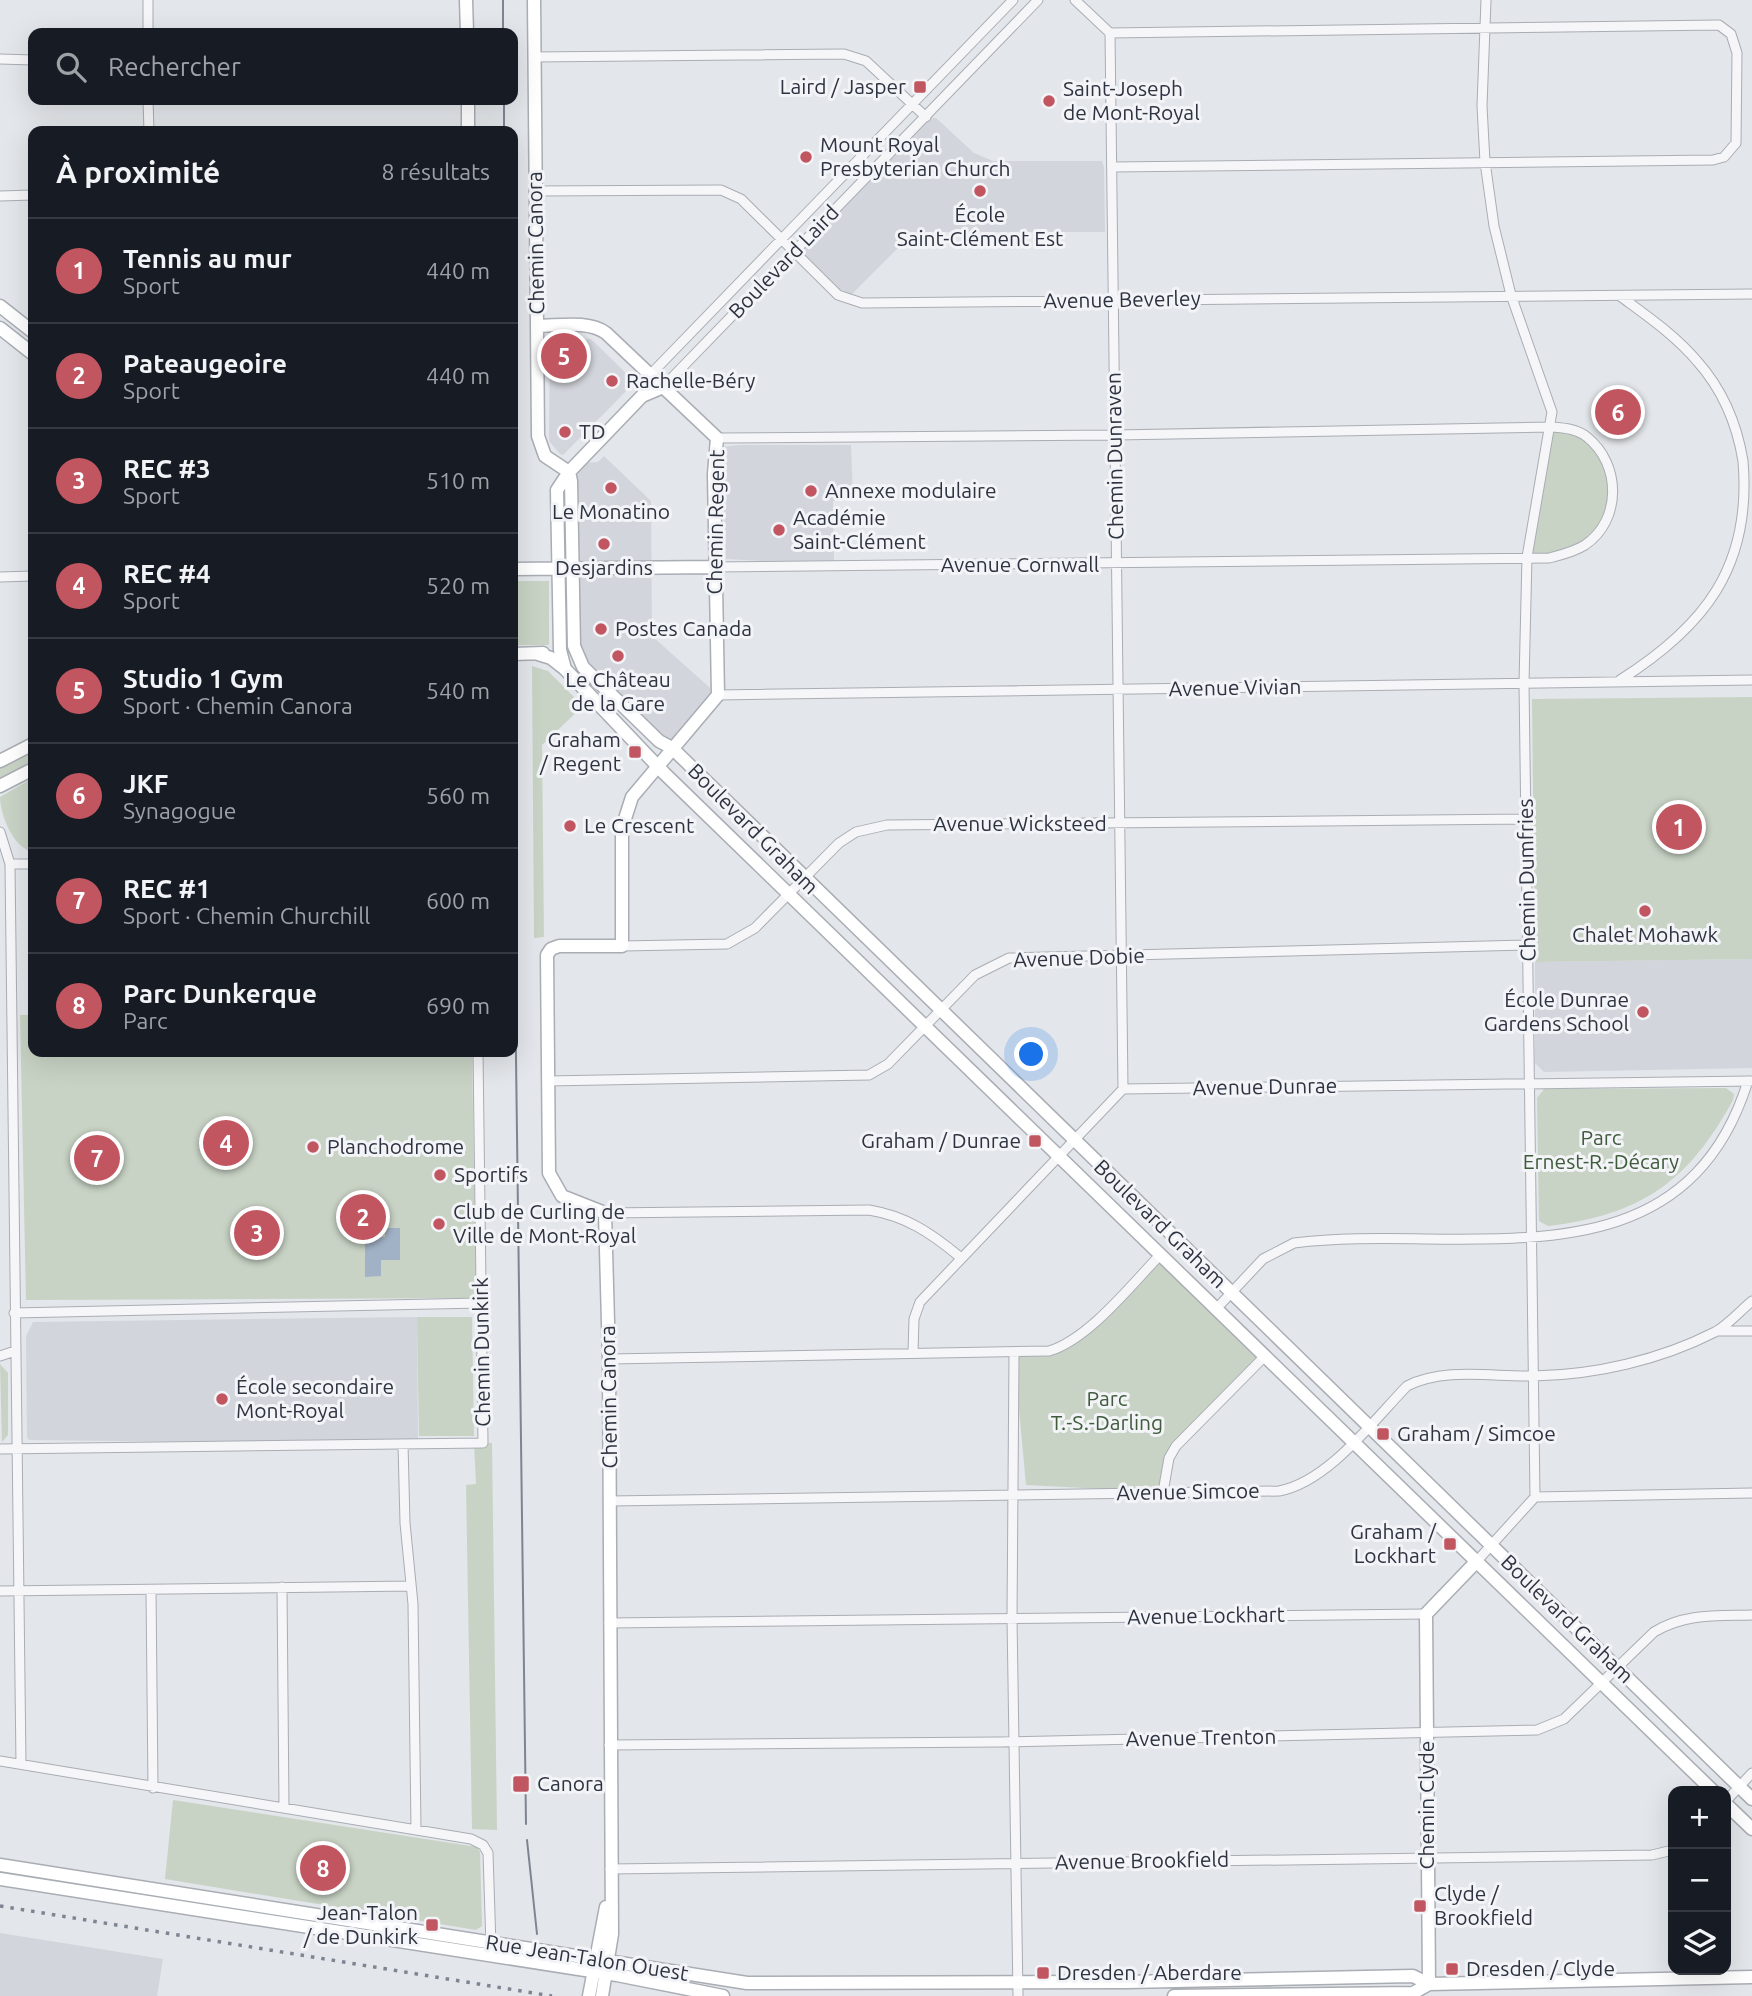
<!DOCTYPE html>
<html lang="fr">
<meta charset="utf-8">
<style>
:root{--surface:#171b24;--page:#242831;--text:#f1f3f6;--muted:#9ea1a6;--line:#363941;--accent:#c15661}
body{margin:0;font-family:Ubuntu,sans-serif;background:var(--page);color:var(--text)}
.controls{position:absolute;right:21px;bottom:21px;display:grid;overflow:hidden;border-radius:14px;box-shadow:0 7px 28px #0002}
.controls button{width:63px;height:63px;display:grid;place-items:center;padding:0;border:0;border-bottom:2px solid var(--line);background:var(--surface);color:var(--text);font:35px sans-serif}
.you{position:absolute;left:1032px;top:1055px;width:24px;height:24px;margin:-18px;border:5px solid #fff;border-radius:50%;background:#1a73e8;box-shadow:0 0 0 10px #1a73e833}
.badge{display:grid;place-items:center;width:46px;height:46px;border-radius:50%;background:var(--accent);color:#fff;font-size:23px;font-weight:700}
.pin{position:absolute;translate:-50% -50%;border:4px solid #fff;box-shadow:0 2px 7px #0006}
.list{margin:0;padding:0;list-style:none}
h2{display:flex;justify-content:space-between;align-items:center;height:91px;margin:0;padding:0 28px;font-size:30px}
h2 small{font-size:23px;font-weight:400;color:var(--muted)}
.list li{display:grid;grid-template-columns:46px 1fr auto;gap:21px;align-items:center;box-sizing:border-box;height:105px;padding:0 28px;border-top:2px solid var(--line)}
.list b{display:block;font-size:26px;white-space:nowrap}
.list p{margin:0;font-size:23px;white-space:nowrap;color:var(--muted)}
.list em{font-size:23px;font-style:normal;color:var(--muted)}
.icon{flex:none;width:38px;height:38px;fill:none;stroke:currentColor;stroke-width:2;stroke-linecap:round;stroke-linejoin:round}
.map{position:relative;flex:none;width:1752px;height:1996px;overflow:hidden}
.search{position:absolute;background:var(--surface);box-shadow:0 7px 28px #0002;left:28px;top:28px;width:490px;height:77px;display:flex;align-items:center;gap:18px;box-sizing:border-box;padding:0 24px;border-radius:14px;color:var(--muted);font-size:26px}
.panel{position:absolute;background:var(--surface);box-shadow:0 7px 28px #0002;left:28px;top:126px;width:490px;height:931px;border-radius:14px}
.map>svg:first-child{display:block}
.built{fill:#d2d5db}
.green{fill:#c8d3c5}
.water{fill:#a2b2c6}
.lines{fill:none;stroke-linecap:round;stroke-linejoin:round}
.street-casing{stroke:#a9adb4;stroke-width:11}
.secondary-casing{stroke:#a9adb4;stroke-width:15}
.street{stroke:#f6f6f8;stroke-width:9}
.secondary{stroke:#fff;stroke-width:12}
.tram{stroke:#7e8592;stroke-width:2}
.rail{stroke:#7e8592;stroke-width:3.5;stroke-dasharray:3.5 7;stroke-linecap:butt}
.poi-dot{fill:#c15661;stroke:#f3f4f7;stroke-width:2.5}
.labels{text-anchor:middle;stroke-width:6;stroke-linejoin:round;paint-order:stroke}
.poi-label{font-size:21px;fill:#2d3340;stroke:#f3f4f7;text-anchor:start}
.street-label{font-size:21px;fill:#2d3340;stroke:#f3f4f7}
.park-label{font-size:21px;fill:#405b3c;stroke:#f3f4f7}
</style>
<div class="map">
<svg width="1752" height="1996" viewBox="0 0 1752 1996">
<rect width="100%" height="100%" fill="#e3e6ea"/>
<!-- built -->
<path class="built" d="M926,117L936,118L974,153L993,161H1102L1104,167L1105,232H914L846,300L793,253Z
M591,339L635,382L563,455L560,454L549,441L550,340Z
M740,445H851L853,500L833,501L834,565L726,559L722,447Z
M604,456L651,501L652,636L718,695L672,748L583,666L576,647L575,478L585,463L598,462Z
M1752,959V1068L1544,1072L1535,1063V962Z
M417,1317L418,1440L411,1444L29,1440L27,1437L26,1336L33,1322Z
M0,1933L163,1959L157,1996H0Z"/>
<!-- green -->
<path class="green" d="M1552,427C1592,431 1598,451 1613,485L1599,531L1567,553L1527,557Z
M513,581H549V645H513Z
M532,666L548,671L583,706L542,745L544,937L534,938Z
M1752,697V959L1535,962L1532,699Z
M33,751V762L0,779V767Z
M33,778V852L31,851C13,847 0,814 0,797Z
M20,1015H33V1052H472L476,1298L26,1300Z
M1726,1088L1734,1094L1733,1100C1689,1181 1642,1215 1548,1226L1539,1221L1537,1098L1544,1089Z
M1161,1254L1265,1356L1176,1446L1163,1492L1026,1485L1014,1354L1049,1351L1074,1339Z
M417,1317H472L474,1436H419Z
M0,1364L8,1373V1435L2,1442Z
M474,1443H492L497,1830L472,1829L466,1485L476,1484Z
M173,1800L477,1847L480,1852L482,1926L476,1930L165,1879Z"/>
<!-- water -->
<path class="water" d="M385,1228H400V1260H381V1276L365,1277V1238L385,1237Z"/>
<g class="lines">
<!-- street casing -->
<g class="street-casing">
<path id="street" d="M148,0V33
M1075,0L1110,33L1719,25L1731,34L1737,53L1736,143L1724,157L1713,160L1112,167
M1486,0L1482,106L1485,162L1494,226L1511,295L1552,412L1527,557L1524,683L1535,1497
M1110,33L1123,1089
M534,57L844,54L866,61L926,117
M0,59L33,60
M148,100L149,131
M536,191L721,190L741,199L838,295L862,303L1752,294
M0,196L33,195
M1620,296C1647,316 1675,335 1697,361C1722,389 1737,424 1743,461C1752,567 1704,627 1620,680
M650,375L1013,0
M663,387L1038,0
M714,567L1549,558C1561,555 1574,552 1585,545C1622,520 1621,464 1587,437C1577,429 1565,428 1552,427L1115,435L717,438
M0,577L33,576
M718,695L1752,680
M0,832L10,864L21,1764
M10,864H33
M622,946L727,944L755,928L839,843L856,832L887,825L1526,819
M548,1081L869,1075L888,1064L975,975L1009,958L1528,945
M605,1213L869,1210C906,1216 931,1233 960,1257
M1217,1308L1263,1259L1294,1243C1462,1222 1681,1295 1748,1081
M14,1313L481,1303
M1717,1331H1752
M913,1352L914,1319L920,1302L1123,1089L1752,1081
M1014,1354L1012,1618L1018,1996
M0,1356L15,1351
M609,1359L1049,1351C1089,1339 1132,1284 1161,1254
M403,1444L405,1523L413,1604L416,1829
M0,1449L483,1443L478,1052
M1163,1492L1169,1458L1176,1446L1265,1356
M610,1501L1279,1491C1328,1482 1373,1421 1407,1386C1445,1367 1492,1377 1534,1376C1595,1375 1660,1360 1715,1332C1728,1325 1740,1311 1752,1301
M1476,1562L1535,1497L1752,1493
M282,1587L284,1807
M151,1590L153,1788
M0,1591L411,1586
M609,1623L1426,1614
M609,1745L1000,1742L1537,1730L1564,1719L1654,1632C1685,1613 1717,1616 1752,1615
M0,1761L471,1839L483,1845L488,1853L491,1946
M1726,1801L1752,1773
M610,1869L1652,1855L1673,1850"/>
</g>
<!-- secondary casing -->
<g class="secondary-casing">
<path id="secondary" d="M466,0L467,33
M534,0L538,436L545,456L569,472L571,481L574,646L583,667L659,741L672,748L1752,1799
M468,100V131
M0,306L33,332
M537,326C559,326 588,320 606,333L717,438L714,474L718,695L632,797L622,828V946H559L551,949L547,955L549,1173L562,1196L605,1213L609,1359L612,1934L602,1996
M0,328L33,354
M513,569L714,567
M513,654L543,653
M538,654L551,658L565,669L665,774L1713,1791
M565,669L560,650L557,490L569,472L642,396L663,387
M0,761L33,744
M0,786L33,769
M1726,1804L1752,1829
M0,1865L747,1983L1127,1982L1413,1976L1429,1984L1752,1977
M0,1879L617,1975L723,1996
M1429,1984L1426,1614L1476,1562
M589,1996L606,1907
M1174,1996L1413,1993L1429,1984"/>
</g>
<!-- street -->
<use href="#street" class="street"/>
<!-- secondary -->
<use href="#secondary" class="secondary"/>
<!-- tram -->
<path class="tram" d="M503,0V33
M504,100V131
M513,828L526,1824
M527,1840L537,1934"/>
<!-- rail -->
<path class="rail" d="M0,1906L552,1996"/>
</g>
<!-- markers -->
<g class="poi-dot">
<rect x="913" y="80" width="14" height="14" rx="3.5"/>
<circle cx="1049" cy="101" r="7"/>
<circle cx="806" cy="157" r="7"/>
<circle cx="980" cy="191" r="7"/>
<circle cx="612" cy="381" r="7"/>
<circle cx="565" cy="432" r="7"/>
<circle cx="611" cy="488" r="7"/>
<circle cx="811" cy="491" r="7"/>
<circle cx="779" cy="530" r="7"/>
<circle cx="604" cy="544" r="7"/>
<circle cx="601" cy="629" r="7"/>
<circle cx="618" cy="656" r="7"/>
<rect x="628" y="745" width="14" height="14" rx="3.5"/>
<circle cx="570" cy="826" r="7"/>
<circle cx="1645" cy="911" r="7"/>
<circle cx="1643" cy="1012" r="7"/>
<rect x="1028" y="1134" width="14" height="14" rx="3.5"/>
<circle cx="313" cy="1147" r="7"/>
<circle cx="440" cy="1175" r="7"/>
<circle cx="439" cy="1224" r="7"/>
<circle cx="222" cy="1399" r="7"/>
<rect x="1376" y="1427" width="14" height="14" rx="3.5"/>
<rect x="1443" y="1537" width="14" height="14" rx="3.5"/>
<rect x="512" y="1775" width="18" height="18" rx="3.5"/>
<rect x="1413" y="1899" width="14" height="14" rx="3.5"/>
<rect x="425" y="1918" width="14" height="14" rx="3.5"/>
<rect x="1445" y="1962" width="14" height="14" rx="3.5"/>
<rect x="1036" y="1966" width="14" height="14" rx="3.5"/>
</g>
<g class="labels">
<!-- poi labels -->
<g class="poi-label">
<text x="906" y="94" text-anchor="end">Laird / Jasper</text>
<text x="1063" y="96">Saint-Joseph<tspan x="1063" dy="24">de Mont-Royal</tspan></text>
<text x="820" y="152">Mount Royal<tspan x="820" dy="24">Presbyterian Church</tspan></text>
<text x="980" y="222" text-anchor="middle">École<tspan x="980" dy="24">Saint-Clément Est</tspan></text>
<text x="626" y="388">Rachelle-Béry</text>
<text x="579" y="439">TD</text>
<text x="825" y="498">Annexe modulaire</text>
<text x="611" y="519" text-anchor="middle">Le Monatino</text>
<text x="793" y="525">Académie<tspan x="793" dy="24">Saint-Clément</tspan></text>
<text x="604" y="575" text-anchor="middle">Desjardins</text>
<text x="615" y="636">Postes Canada</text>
<text x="618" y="687" text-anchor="middle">Le Château<tspan x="618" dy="24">de la Gare</tspan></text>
<text x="621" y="747" text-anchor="end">Graham<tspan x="621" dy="24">/ Regent</tspan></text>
<text x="584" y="833">Le Crescent</text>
<text x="1645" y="942" text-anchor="middle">Chalet Mohawk</text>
<text x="1629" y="1007" text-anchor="end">École Dunrae<tspan x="1629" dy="24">Gardens School</tspan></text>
<text x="1021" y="1148" text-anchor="end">Graham / Dunrae</text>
<text x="327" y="1154">Planchodrome</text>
<text x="454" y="1182">Sportifs</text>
<text x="453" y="1219">Club de Curling de<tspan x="453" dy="24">Ville de Mont-Royal</tspan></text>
<text x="236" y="1394">École secondaire<tspan x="236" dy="24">Mont-Royal</tspan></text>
<text x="1397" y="1441">Graham / Simcoe</text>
<text x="1436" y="1539" text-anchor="end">Graham /<tspan x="1436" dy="24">Lockhart</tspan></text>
<text x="537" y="1791">Canora</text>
<text x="1434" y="1901">Clyde /<tspan x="1434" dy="24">Brookfield</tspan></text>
<text x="418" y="1920" text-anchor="end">Jean-Talon<tspan x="418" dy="24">/ de Dunkirk</tspan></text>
<text x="1466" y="1976">Dresden / Clyde</text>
<text x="1057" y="1980">Dresden / Aberdare</text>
</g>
<!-- street labels -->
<g class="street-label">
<text transform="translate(536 243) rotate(-91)" y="7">Chemin Canora</text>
<text transform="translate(784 262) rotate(-46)" y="7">Boulevard Laird</text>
<text transform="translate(1122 300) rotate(-1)" y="7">Avenue Beverley</text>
<text transform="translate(1115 456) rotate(-91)" y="7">Chemin Dunraven</text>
<text transform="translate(716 522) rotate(-89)" y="7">Chemin Regent</text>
<text x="1020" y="572">Avenue Cornwall</text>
<text transform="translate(1235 688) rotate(-1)" y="7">Avenue Vivian</text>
<text x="1020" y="831">Avenue Wicksteed</text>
<text transform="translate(753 829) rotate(45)" y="7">Boulevard Graham</text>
<text transform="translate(1527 880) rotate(-91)" y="7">Chemin Dumfries</text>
<text transform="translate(1079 958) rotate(-2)" y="7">Avenue Dobie</text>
<text transform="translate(1265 1087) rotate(-1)" y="7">Avenue Dunrae</text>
<text transform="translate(1160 1224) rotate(44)" y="7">Boulevard Graham</text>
<text transform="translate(482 1352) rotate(-91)" y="7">Chemin Dunkirk</text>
<text transform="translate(609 1397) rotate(-91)" y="7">Chemin Canora</text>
<text transform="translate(1188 1492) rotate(-1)" y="7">Avenue Simcoe</text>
<text transform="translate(1206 1616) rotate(-1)" y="7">Avenue Lockhart</text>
<text transform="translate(1567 1619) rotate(44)" y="7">Boulevard Graham</text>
<text transform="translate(1201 1738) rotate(-1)" y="7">Avenue Trenton</text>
<text transform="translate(1427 1805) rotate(-90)" y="7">Chemin Clyde</text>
<text transform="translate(1142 1861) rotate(-1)" y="7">Avenue Brookfield</text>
<text transform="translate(587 1958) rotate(9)" y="7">Rue Jean-Talon Ouest</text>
</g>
<!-- park labels -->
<g class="park-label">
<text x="1601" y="1145">Parc<tspan x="1601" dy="24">Ernest-R.-Décary</tspan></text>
<text x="1107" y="1406">Parc<tspan x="1107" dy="24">T.-S.-Darling</tspan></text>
</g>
</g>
</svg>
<div class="controls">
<button>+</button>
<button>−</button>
<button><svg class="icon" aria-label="layers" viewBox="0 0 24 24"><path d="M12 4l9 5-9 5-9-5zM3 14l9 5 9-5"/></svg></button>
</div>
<div class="you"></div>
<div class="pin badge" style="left:1679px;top:827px">1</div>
<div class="pin badge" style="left:363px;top:1217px">2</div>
<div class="pin badge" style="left:257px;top:1233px">3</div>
<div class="pin badge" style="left:226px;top:1143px">4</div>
<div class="pin badge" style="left:564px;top:356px">5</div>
<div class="pin badge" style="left:1618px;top:412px">6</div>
<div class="pin badge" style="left:97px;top:1158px">7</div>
<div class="pin badge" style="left:323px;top:1868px">8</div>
<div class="search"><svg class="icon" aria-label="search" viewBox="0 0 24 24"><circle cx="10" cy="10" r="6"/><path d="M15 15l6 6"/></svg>Rechercher</div>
<section class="panel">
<h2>À proximité<small>8 résultats</small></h2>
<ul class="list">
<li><span class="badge">1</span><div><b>Tennis au mur</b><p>Sport</p></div><em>440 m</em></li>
<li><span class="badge">2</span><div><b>Pateaugeoire</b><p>Sport</p></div><em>440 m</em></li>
<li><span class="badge">3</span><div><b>REC #3</b><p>Sport</p></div><em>510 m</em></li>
<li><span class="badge">4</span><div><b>REC #4</b><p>Sport</p></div><em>520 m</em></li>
<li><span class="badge">5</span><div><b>Studio 1 Gym</b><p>Sport · Chemin Canora</p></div><em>540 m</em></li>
<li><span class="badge">6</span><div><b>JKF</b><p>Synagogue</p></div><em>560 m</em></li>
<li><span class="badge">7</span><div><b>REC #1</b><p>Sport · Chemin Churchill</p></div><em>600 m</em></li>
<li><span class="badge">8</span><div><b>Parc Dunkerque</b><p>Parc</p></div><em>690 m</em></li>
</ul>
</section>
</div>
